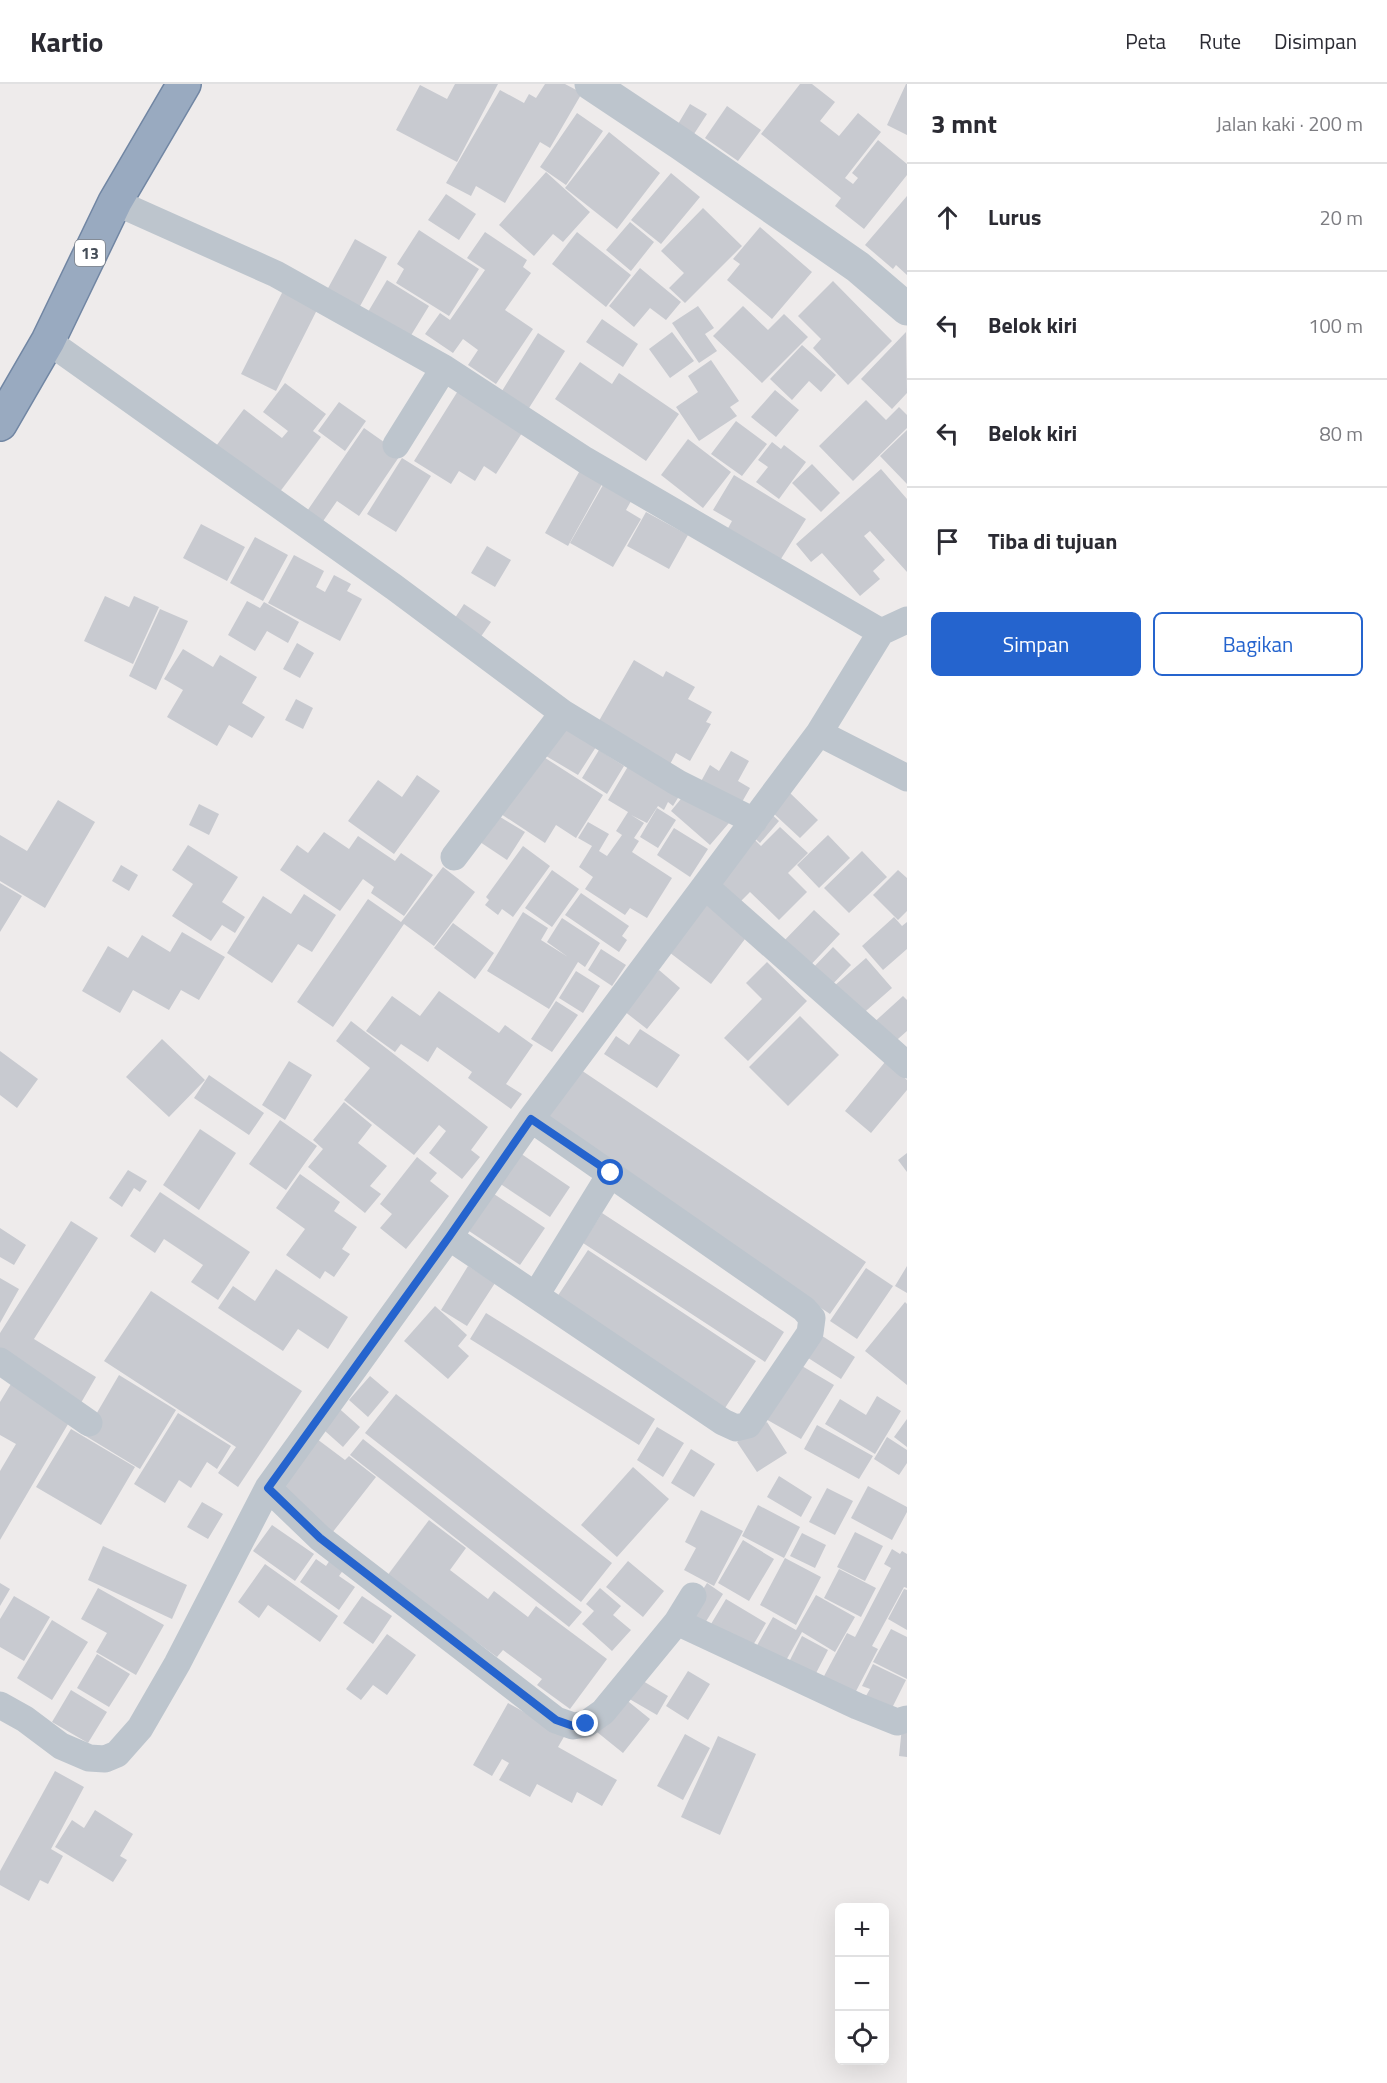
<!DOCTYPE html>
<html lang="id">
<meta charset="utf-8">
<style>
:root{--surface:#fff;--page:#f2f2f3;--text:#2b2b33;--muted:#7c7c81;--line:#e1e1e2;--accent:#2564ce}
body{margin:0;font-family:"Titillium Web",sans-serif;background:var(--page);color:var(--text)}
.controls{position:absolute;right:18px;bottom:18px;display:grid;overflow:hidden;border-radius:9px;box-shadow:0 6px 24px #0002}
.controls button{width:54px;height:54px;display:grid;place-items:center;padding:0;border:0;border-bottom:2px solid var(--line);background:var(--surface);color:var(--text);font:30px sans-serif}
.stop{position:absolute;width:18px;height:18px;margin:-14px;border:4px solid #2564ce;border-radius:50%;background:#fff}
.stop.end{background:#2564ce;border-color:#fff;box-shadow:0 2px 6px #0008}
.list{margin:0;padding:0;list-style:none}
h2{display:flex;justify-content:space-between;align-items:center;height:78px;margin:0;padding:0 24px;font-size:26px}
h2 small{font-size:20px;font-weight:400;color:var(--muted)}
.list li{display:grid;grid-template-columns:39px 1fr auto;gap:18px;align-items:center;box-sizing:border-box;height:108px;padding:0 24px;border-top:2px solid var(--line)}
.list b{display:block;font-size:22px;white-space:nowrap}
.list em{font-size:20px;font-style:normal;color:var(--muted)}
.actions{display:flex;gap:12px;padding:18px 24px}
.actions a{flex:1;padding:14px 0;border:2px solid var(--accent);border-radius:9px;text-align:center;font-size:21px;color:var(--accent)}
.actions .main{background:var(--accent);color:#fff}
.icon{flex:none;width:33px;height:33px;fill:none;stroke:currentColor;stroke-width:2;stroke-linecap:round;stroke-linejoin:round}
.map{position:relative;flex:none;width:907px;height:1999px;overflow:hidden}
header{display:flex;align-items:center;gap:36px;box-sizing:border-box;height:84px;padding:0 30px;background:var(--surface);border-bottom:2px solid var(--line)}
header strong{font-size:28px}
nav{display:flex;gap:33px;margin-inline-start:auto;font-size:21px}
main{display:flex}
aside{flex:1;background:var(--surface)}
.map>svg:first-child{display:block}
.building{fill:#c8cad0}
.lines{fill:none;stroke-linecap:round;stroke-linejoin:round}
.trunk-casing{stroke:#7186a3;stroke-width:36}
.minor{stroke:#bdc5cd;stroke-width:27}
.tertiary{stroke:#bdc5cd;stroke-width:33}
.trunk{stroke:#99aac0;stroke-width:33}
.route{stroke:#2564ce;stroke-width:8}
.labels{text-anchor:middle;stroke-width:5;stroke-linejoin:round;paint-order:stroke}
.shield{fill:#fff;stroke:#7d8289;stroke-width:1.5}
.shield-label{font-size:16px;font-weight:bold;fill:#454d57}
</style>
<header>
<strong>Kartio</strong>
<nav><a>Peta</a><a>Rute</a><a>Disimpan</a></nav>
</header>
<main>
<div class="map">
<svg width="907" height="1999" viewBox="0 0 907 1999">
<rect width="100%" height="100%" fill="#eeebeb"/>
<!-- building -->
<path class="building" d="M455,0H498L457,78L396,46L420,1L447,15Z
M545,0H565L582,9L550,64L540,58L505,119L476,102L471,112L446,99L500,6L524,19L529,10L536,14Z
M800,0H812L835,18L820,37L839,52L858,29L881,48L845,94L853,100L858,94L852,89L878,56L907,80V91L864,145L835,122L841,114L761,50Z
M906,0H907V51L887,41Z
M690,20L707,30L694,50L678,40Z
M727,22L761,46L738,77L705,54Z
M577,29L603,47L566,101L540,83Z
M609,48L660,89L617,145L565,104Z
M546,88L590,128L563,158L553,150L534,172L499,141Z
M671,89L700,113L661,160L631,136Z
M446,110L476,130L459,156L428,136Z
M907,112V191L896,181L893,185L865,161Z
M703,124L742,162L685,219L669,204L684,189L661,167Z
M630,138L654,158L631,187L606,166Z
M760,143L812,188L772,235L727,196L740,180L733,175Z
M419,146L479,185L449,232L396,199L404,185L397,180Z
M485,148L527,176L523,183L531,189L505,226L533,245L496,300L468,281L478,266L463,255L453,269L425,250L440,229L450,236L485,186L467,174Z
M577,148L631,191L606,223L552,180Z
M355,155L387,173L359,224L327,206Z
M640,184L681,218L666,236L650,224L634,243L609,222Z
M387,196L429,222L410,253L368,228Z
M833,197L892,257L848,301L813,264L821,255L798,232Z
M285,203L320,220L276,307L241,290Z
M698,222L714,244L705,250L717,267L699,279L672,239Z
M743,222L768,246L784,230L808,253L762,299L713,252Z
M602,235L638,260L623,283L586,258Z
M672,248L694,277L670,294L649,265Z
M906,248L907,309L892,325L861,295Z
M538,249L565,267L529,324L502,307Z
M802,261L836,291L821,308L809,297L792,316L770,295Z
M711,276L739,317L730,323L737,332L699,357L676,323L698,308L688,292Z
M580,278L612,300L619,289L679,330L646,377L555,315Z
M285,299L326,330L313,347L321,353L276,413L213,366L244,325L282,354L288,347L263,328Z
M461,302L522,349L496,390L484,382L475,397L459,387L451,400L414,377Z
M775,306L799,326L776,353L751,333Z
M866,316L886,336L899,323L907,331V344L853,397L819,362Z
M339,318L366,337L345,367L318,347Z
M736,337L767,360L742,392L711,370Z
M364,344L401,370L359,432L337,417L319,443L303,433Z
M907,346V400L880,372Z
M688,355L731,388L703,424L661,391Z
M772,358L781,365L784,361L806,378L779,415L756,398L768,383L758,376Z
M402,374L431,392L396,448L367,430Z
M812,380L840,409L821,428L792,399Z
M583,381L606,393L568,462L545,449Z
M881,385L907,415V488L870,447L864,452L885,476L873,487L880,495L860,512L822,469L811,478L796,460Z
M734,391L806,435L779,478L727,446L732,437L713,426Z
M607,394L635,410L626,426L641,435L613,483L570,459Z
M646,428L688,451L669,485L627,462Z
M201,440L245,463L227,497L183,474Z
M255,453L288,471L263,517L230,499Z
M487,462L511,476L495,503L471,489Z
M294,471L324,487L316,503L325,508L334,491L351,500L347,507L362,515L340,557L268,519Z
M105,512L129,523L134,512L159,523L133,580L84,557Z
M247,517L260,524L264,518L299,538L288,559L267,547L255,567L228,551Z
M464,520L491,538L480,554L453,537Z
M160,525L188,537L156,606L129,592Z
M297,559L314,569L300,594L283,585Z
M183,565L213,583L220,571L257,593L242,619L265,633L252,654L229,641L217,662L167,633L183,606L164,595Z
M634,576L663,593L666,587L695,603L688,615L712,628L706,638L711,640L690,677L676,669L668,684L596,642Z
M296,615L313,624L303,645L285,636Z
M559,640L596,663L578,691L541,669Z
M599,666L624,682L607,710L582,694Z
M731,667L749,677L738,697L750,704L738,725L698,703L710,681L719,687Z
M539,670L603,711L576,754L556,741L545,759L501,730Z
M630,679L681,709L673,722L668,718L664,726L658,722L647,739L631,731L644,739L634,754L639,757L632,768L672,794L647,834L630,824L625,831L585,805L593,793L579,783L592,762L578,754L588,738L609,750L599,767L607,772L622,751L616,747L628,728L608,716Z
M417,691L440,707L394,770L348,737L378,696L402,713Z
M689,705L729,739L710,761L671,727Z
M790,709L818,736L800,754L772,728Z
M58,716L95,738L45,824L0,797V751L27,767Z
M199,720L219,730L209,751L189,741Z
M657,724L676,736L658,764L640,753Z
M768,727L779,737L760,759L749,749Z
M497,731L525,748L507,776L480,758Z
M780,743L808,769L788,789L807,808L779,836L750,808L737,821L714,798L755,756L761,762Z
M674,744L708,765L690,793L657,771Z
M324,748L349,765L358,752L395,777L401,769L433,791L404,832L371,809L374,803L363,795L340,827L280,786L297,761L308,769Z
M828,751L850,774L819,804L797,781Z
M188,761L238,793L222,818L245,833L235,849L222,841L211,857L172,832L193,800L172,786Z
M523,762L550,782L513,833L502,825L498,831L485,821L489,816L486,813Z
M862,767L887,793L849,829L824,804Z
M121,781L138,791L129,807L112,797Z
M443,783L475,808L434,862L404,840L333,943L297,918L368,815L401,838Z
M552,786L579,805L552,843L525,824Z
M898,786L907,794V827L898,836L873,811Z
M0,799L22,812L0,848Z
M581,809L629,842L622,852L627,856L619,868L565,831Z
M304,810L336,831L312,868L298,860L272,899L227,869L263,812L291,830Z
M702,816L748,851L711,900L665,865Z
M814,826L840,850L804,888L778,863Z
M523,828L548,844L541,856L568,873L547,858L562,834L600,859L585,883L578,878L549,925L487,887Z
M894,833L902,842L907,838V865L883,886L862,862Z
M453,839L494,869L475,895L434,864Z
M182,848L225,873L199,916L181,906L169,926L133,906L120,929L82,907L108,862L128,874L142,851L170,868Z
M833,863L851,881L827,906L809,888Z
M601,865L626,881L612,902L588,886Z
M866,874L892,904L859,933L833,903Z
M767,878L807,917L748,977L724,954L762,915L746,899Z
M659,886L680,904L647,945L624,927Z
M576,887L600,902L583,929L559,914Z
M439,907L499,949L505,941L533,961L506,1000L522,1010L511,1025L468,994L472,988L437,963L428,978L401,960L395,968L366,947L392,912L420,932Z
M903,912L907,916V947L890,962L870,942Z
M556,917L578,931L552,968L531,955Z
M800,932L839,971L788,1022L749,983Z
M351,937L488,1043L471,1066L480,1073L462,1095L429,1069L446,1047L439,1041L414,1071L344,1016L370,984L336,957Z
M640,945L680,971L657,1004L604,970L616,952L629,961Z
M162,955L205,996L169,1033L126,993Z
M0,967L38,995L17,1024L0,1011Z
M289,977L312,991L285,1036L262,1021Z
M885,978L907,996V1006L871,1049L845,1027Z
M578,984L866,1178L830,1230L543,1036Z
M209,991L264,1029L249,1051L194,1014Z
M344,1018L372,1041L358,1059L387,1082L370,1102L381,1110L365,1129L308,1083L323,1065L313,1056Z
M280,1036L317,1062L286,1106L249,1080Z
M200,1045L236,1069L199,1126L163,1101Z
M520,1069L570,1103L550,1133L499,1099Z
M907,1069V1088L898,1076Z
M417,1073L437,1089L430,1097L449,1112L406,1165L380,1144L392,1130L380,1120Z
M128,1086L147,1097L140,1108L134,1104L122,1123L109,1114Z
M300,1090L340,1118L334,1127L357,1143L342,1165L350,1170L334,1193L325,1187L320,1195L286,1171L305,1145L276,1124Z
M160,1108L250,1168L218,1216L191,1198L203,1181L164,1155L155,1169L130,1152Z
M494,1110L545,1144L520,1181L469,1147Z
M602,1129L784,1248L765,1278L583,1159Z
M71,1137L98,1154L34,1255L96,1293L78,1324L0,1274V1249Z
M0,1144L26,1161L14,1181L0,1173Z
M588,1166L756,1277L725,1324L557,1213Z
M468,1182L495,1199L467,1242L441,1226Z
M907,1182V1209L895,1202Z
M866,1184L893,1202L857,1255L830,1237Z
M276,1185L348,1233L328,1265L298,1245L283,1267L218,1224L233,1202L255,1217Z
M0,1194L19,1205L0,1239Z
M151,1207L302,1307L238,1403L218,1389L236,1363L104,1277Z
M905,1218L907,1220V1301L865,1267Z
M435,1222L467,1251L458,1262L469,1272L448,1295L404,1257Z
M486,1229L655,1335L639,1361L470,1255Z
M816,1248L855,1273L841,1295L802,1270Z
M797,1279L834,1301L801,1355L764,1334Z
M119,1291L176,1326L140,1385L84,1351Z
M370,1292L389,1308L368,1333L349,1316Z
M14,1295L71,1335L0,1456V1387L16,1360L0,1351V1318Z
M396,1310L612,1479L581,1518L365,1349Z
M877,1312L901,1327L875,1370L825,1340L840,1315L866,1331Z
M334,1320L360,1343L343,1363L316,1339Z
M178,1329L231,1362L217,1385L207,1378L191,1404L179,1396L165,1419L134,1400Z
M907,1335V1363L894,1353Z
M767,1338L787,1369L757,1388L737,1358Z
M817,1341L873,1372L859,1395L804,1365Z
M657,1343L684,1359L663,1393L637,1376Z
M71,1345L135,1383L101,1441L36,1403Z
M313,1352L345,1376L349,1372L376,1393L332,1449L273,1402Z
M887,1353L907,1366V1379L899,1391L874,1375Z
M363,1355L582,1528L569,1543L350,1371Z
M691,1365L715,1380L694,1413L671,1399Z
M633,1383L669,1415L617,1473L581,1441Z
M779,1392L812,1413L801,1433L767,1413Z
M868,1402L907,1423V1428L892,1456L851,1434Z
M827,1404L853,1417L835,1451L809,1438Z
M202,1418L223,1430L208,1455L187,1443Z
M758,1421L800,1443L784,1474L742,1452Z
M701,1426L743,1447L714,1502L684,1486L696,1464L685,1458Z
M429,1436L466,1464L450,1486L488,1515L494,1507L528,1533L536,1522L607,1575L570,1625L537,1601L542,1595L503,1566L497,1573L387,1492Z
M272,1441L314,1470L295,1497L253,1467Z
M855,1448L883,1462L865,1497L837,1483Z
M802,1449L826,1461L815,1484L790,1472Z
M743,1456L774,1475L749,1517L718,1499Z
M103,1462L187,1501L172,1535L88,1496Z
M892,1465L900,1470L902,1467L907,1470V1504L904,1503L872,1562L878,1565L854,1611L823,1594L847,1549L855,1553L891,1484L884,1480Z
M785,1474L821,1493L796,1541L760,1521Z
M316,1475L326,1482L330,1476L344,1485L339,1492L355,1503L339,1526L300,1498Z
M628,1477L664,1507L643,1533L606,1503Z
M265,1480L338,1532L320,1558L268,1521L259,1534L238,1518Z
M839,1485L876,1504L861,1533L824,1514Z
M0,1499L10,1505L0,1522Z
M707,1499L723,1510L705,1539L689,1528Z
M98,1504L164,1541L136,1591L96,1568L107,1549L81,1535Z
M600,1504L621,1522L613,1531L631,1546L612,1567L582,1540L594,1527L586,1520Z
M904,1505L907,1506V1546L888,1535Z
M816,1511L855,1533L835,1568L802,1548L784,1580L755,1565L773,1533L796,1546Z
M14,1512L50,1533L24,1577L0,1563V1535Z
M362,1512L392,1532L373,1560L343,1539Z
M726,1515L766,1539L752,1563L711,1540Z
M52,1536L88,1558L52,1616L17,1594Z
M891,1545L907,1553V1595L873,1578Z
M387,1550L416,1571L387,1611L373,1601L361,1616L346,1605Z
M802,1552L828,1566L814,1593L788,1580Z
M97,1570L130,1590L109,1623L77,1604Z
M873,1580L906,1596L889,1630L863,1617L870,1605L862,1602Z
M688,1587L710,1600L688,1636L666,1622Z
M638,1594L668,1612L657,1631L626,1613Z
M71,1606L107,1628L88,1659L52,1638Z
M624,1614L650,1635L623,1669L597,1648Z
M508,1619L565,1651L558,1663L617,1696L602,1722L577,1708L572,1719L537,1700L530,1713L499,1696L509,1679L502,1675L492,1692L473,1681Z
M902,1643L907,1644V1673L899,1672Z
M685,1650L710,1664L683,1716L657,1702Z
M718,1652L756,1670L720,1751L681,1733Z
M55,1687L84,1703L51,1765L63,1772L48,1800L40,1796L29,1817L0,1801V1787Z
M95,1726L133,1750L120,1772L127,1776L113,1798L55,1763L72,1736L84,1744Z"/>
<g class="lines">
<!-- trunk casing -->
<g class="trunk-casing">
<path id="trunk" d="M0,340L48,257L115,118L184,0"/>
</g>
<!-- minor -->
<path class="minor" d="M115,118L276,190L444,284L585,376L881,548
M48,257L394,503L563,629L678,699L754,737
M396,361L444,284
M819,649L907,694
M454,773L563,629
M706,803L907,981
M449,1153L723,1338L736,1344L748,1341L810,1249L812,1234L804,1225L531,1035
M536,1211L611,1089
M0,1277L89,1339
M268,1404L320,1454L556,1636L573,1642L586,1640L603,1628L677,1538L693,1512
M677,1538L857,1622L897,1638L907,1635
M0,1621L25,1635L61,1662L89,1674L105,1675L117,1670L140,1644L177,1580L268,1404L449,1153L531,1035L819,649L881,548L907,536"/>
<!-- tertiary -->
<path class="tertiary" d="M591,0L681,60L858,183L907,225"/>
<!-- trunk -->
<use href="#trunk" class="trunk"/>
</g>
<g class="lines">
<!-- route -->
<path class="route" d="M586,1640L573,1642L556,1636L320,1454L268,1404L449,1153L531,1035L611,1089"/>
</g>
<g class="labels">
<!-- shield labels -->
<rect class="shield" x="75" y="156" width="30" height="26" rx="4.5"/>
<g class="shield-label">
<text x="90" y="175">13</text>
</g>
</g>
</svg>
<div class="controls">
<button>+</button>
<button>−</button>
<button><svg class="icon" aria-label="locate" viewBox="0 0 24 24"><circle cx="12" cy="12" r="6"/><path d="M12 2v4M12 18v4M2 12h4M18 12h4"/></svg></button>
</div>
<div class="stop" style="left:611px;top:1089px"></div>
<div class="stop end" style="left:586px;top:1640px"></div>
</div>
<aside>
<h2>3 mnt<small>Jalan kaki · 200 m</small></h2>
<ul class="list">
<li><svg class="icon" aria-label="ahead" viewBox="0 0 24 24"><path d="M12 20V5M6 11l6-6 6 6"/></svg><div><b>Lurus</b></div><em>20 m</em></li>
<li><svg class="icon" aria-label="left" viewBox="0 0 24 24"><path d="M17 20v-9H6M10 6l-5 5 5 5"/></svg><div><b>Belok kiri</b></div><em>100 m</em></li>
<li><svg class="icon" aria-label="left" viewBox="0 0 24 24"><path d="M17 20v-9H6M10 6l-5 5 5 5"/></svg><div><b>Belok kiri</b></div><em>80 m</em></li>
<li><svg class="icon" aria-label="arrive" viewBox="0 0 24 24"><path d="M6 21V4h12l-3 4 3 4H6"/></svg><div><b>Tiba di tujuan</b></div></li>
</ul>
<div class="actions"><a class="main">Simpan</a><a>Bagikan</a></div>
</aside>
</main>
